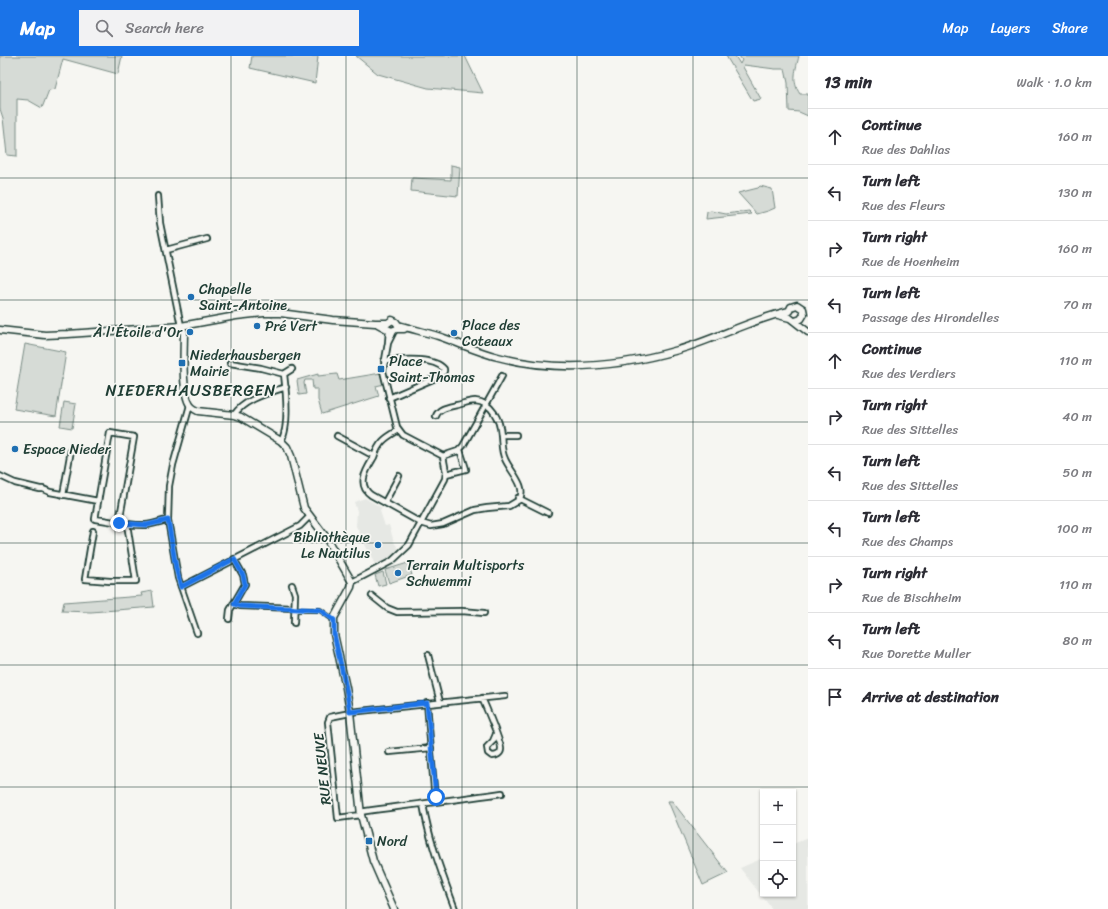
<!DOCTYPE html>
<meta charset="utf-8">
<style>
:root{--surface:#fff;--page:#f2f2f3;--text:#2b2b33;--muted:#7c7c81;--line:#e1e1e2;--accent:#1a73e8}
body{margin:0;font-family:Sriracha,sans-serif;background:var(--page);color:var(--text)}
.controls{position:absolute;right:12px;bottom:12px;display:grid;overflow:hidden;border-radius:0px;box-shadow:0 1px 3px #0004}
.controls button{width:36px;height:36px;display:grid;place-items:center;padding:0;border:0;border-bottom:1px solid var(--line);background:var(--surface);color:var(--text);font:20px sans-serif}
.stop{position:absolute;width:12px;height:12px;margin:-9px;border:3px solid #1a73e8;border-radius:50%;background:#fff}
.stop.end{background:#1a73e8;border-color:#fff;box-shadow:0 1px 4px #0008}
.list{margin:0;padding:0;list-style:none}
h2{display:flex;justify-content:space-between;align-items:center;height:52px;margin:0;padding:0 16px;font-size:17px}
h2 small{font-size:13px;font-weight:400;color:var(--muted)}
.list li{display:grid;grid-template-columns:26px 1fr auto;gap:12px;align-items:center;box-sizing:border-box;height:56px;padding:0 16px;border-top:1px solid var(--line)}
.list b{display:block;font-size:15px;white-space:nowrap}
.list p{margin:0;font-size:13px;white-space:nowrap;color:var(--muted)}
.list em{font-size:13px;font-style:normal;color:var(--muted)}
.icon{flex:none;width:22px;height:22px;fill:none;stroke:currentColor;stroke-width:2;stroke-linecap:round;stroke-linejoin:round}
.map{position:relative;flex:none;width:808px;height:853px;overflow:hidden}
header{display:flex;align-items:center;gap:24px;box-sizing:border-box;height:56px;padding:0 20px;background:var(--accent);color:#fff}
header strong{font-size:19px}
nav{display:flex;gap:22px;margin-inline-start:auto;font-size:14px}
.search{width:280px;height:36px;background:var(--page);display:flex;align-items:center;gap:10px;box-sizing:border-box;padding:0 14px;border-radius:0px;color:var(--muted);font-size:15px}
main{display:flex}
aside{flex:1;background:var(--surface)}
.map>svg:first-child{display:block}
.built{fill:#e6e8e4}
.green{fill:#d6dbd6;stroke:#7a8c85}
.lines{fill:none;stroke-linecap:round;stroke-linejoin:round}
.pedestrian-casing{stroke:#1f3d34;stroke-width:6}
.minor-casing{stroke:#1f3d34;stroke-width:8}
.tertiary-casing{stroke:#1f3d34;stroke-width:9}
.pedestrian{stroke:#f6f6f2;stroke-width:3.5}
.minor{stroke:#f6f6f2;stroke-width:4.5}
.tertiary{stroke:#f6f6f2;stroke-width:6}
.route{stroke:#1a73e8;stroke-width:5}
.grid{fill:none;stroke:#1f3d34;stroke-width:1;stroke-opacity:0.55}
.poi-dot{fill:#1f6fb2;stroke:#f6f6f2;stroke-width:1.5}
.labels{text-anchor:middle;stroke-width:3.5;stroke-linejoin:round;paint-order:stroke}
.poi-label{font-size:14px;fill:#1f3d34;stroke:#f6f6f2;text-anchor:start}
.street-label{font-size:14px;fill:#1f3d34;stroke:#f6f6f2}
.quarter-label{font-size:16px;letter-spacing:1px;fill:#1f3d34;stroke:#f6f6f2}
</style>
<header>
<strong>Map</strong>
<div class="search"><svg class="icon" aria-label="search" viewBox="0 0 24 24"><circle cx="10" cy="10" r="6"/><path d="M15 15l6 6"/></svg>Search here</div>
<nav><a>Map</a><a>Layers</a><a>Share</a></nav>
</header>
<main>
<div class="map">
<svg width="808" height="853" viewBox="0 0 808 853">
<rect width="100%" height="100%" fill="#f6f6f2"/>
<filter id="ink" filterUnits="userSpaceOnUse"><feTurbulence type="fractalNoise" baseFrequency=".025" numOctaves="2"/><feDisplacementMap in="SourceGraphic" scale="8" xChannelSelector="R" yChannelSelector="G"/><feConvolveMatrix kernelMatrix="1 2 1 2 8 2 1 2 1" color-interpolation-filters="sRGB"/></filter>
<g filter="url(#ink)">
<!-- built -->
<path class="built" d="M365,442L382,452L380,455L385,470L389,469L394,486L400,495L389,504L376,511L356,470L357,455L354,446Z
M808,782V853H772L740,812L763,802V838H793V788Z"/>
<!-- green -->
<path class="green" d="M0,0H122L118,18L63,3L55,33L49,34L42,52L28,44L17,43V100L7,99L3,62L0,53Z
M252,0H318L315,27L250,12Z
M356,0H465L483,37L428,32L378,18Z
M726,0H735L740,8L742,4L739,0H799C796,13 791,25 800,38H808V60L799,56L789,55L788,27L785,13H775L744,9L743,11L761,43L753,45Z
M451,109L460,111L458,140L411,135L412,122L451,124Z
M760,130L772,133L775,152L768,155L757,158L738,137L758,132Z
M711,155L726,158L749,155L752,158L706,163L707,156Z
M25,288L66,296L56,360L14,353Z
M381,317L384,328L376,330L379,340L322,358L318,344V333H313L312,324H305L304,327L306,338L299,339L297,324L318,318V320L337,318L339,324Z
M64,346L76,348L72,372L60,370Z
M408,507L412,519L389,527L385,514Z
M383,516L386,528L378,530L375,519Z
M152,535L154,551L91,556L62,555L64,546L142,540L141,537Z
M672,745L728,817L703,829L668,745Z"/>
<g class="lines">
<!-- pedestrian casing -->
<g class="pedestrian-casing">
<path id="pedestrian" d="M295,554H320L334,564"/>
</g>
<!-- minor casing -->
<g class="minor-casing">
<path id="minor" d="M158,140L160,167L181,270
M166,194L207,183
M389,274L388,287L394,275
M388,287L383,315L397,371L403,379L443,400
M384,305C399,304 434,300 444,313V315L440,320L389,342
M230,307L261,312L284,318
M190,349L173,409L169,430L168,464L178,522L197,577
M234,359C244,343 269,337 286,331
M399,374C394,377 388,380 383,385C379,389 376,395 374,401C367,413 356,428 371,439L421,467L431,470L443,468L475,454L487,452L509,450L519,444C528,431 510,415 505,403C501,395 502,387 501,379C500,364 492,346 475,345C469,345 462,348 457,349C449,351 439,352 436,360
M501,379H516
M337,380L374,400
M281,385C290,371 286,335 284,318L292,313
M446,418L466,413L460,394
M0,420L15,427L40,433H43L50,436L98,445
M63,439L71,394
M518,442L548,457
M385,446L399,420
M119,467L134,381L110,377L95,463C112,465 129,470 146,469C154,468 161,465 168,464
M93,475L85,523L110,525H136L127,468
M352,526L392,505L409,489L445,423L446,416L443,400L458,395L463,390L502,320
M292,529L295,538L294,567
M181,531L300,470L310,460
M372,540L387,552L397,556L462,555L484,557
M233,548L240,550L295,552
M229,563L230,554L245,528L243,519L234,503
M428,599L440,646
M482,642C485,649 502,689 501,693C501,698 496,700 492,700L488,697L487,691L493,685L496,678
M427,647L435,745
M350,656L505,640
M350,657L330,661L328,666L338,762L361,759
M389,696L431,692
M423,748C429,784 442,818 455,853
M360,756C408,749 455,744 502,737"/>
</g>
<!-- tertiary casing -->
<g class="tertiary-casing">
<path id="tertiary" d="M778,259L790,262L808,276
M378,268L391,275L397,273H404
M181,270L184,276C184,293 181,336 190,349C192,352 194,353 198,355L234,359L241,361L281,385L287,391L291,400L304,452L325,480L352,526L351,531L334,562V578L346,632L350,656L361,759L373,805L394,853
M0,274L45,279L68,278L181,270L236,260L264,257H280L333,264L375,267H388L392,264L396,266L398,269C411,273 425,276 438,280C459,287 478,296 498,301C559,317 619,311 678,294C716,283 750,264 789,255L791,251L797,249L803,253L804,258L801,263L795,265"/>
</g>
<!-- pedestrian -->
<use href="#pedestrian" class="pedestrian"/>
<!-- minor -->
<use href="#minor" class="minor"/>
<!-- tertiary -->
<use href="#tertiary" class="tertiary"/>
</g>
</g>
<g class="lines" filter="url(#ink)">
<!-- route -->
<path class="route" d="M119,467L147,469L168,464L176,512L181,531L234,503L243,519L245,528L234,548L240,550L320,554L334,564V578L346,632L350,656L427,647L436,741"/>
</g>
<!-- grid -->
<path class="grid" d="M115,0V853M231,0V853M346,0V853M462,0V853M577,0V853M693,0V853M0,122H808M0,244H808M0,366H808M0,487H808M0,609H808M0,731H808"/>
<!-- markers -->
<g class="poi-dot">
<circle cx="191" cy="241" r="4"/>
<circle cx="257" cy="270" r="4"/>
<circle cx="190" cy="276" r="4"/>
<circle cx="454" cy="277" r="4"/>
<rect x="178" y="303" width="8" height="8" rx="2"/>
<rect x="377" y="309" width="8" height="8" rx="2"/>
<circle cx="15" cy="393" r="4"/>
<circle cx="378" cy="489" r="4"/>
<circle cx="398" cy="517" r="4"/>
<rect x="365" y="781" width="8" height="8" rx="2"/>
</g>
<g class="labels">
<!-- poi labels -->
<g class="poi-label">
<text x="199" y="238">Chapelle<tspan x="199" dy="16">Saint-Antoine</tspan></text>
<text x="462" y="274">Place des<tspan x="462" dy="16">Coteaux</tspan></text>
<text x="265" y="275">Pré Vert</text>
<text x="182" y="281" text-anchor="end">À l'Étoile d'Or</text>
<text x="190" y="304">Niederhausbergen<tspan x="190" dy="16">Mairie</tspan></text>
<text x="389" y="310">Place<tspan x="389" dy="16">Saint-Thomas</tspan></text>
<text x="23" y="398">Espace Nieder</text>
<text x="370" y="486" text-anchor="end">Bibliothèque<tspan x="370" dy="16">Le Nautilus</tspan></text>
<text x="406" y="514">Terrain Multisports<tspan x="406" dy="16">Schwemmi</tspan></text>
<text x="377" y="790">Nord</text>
</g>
<!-- street labels -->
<g class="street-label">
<text transform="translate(322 713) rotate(-96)" y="5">RUE NEUVE</text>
</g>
<!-- quarter labels -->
<g class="quarter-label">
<text x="191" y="340">NIEDERHAUSBERGEN</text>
</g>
</g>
</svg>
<div class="controls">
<button>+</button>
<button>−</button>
<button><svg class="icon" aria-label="locate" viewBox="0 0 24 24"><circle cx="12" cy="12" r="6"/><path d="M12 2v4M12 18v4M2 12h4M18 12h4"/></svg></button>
</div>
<div class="stop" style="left:436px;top:741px"></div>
<div class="stop end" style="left:119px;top:467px"></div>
</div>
<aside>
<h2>13 min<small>Walk · 1.0 km</small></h2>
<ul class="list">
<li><svg class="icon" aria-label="ahead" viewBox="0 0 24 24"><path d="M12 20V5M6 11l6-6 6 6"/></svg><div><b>Continue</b><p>Rue des Dahlias</p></div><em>160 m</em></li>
<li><svg class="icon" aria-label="left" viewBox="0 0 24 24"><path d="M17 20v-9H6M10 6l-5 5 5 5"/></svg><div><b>Turn left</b><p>Rue des Fleurs</p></div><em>130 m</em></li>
<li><svg class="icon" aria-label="right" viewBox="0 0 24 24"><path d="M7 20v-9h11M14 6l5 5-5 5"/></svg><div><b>Turn right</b><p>Rue de Hoenheim</p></div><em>160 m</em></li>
<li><svg class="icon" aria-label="left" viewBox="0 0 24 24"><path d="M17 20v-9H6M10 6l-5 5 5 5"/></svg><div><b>Turn left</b><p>Passage des Hirondelles</p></div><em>70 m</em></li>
<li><svg class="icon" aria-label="ahead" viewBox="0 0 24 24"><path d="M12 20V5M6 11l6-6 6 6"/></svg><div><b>Continue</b><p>Rue des Verdiers</p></div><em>110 m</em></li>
<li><svg class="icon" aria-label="right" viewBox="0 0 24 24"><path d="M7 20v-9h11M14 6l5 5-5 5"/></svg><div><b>Turn right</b><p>Rue des Sittelles</p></div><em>40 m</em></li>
<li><svg class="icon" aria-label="left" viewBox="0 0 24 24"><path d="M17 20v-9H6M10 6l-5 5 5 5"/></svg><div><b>Turn left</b><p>Rue des Sittelles</p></div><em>50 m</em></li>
<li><svg class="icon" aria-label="left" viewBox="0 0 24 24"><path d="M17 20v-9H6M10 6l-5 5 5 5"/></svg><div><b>Turn left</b><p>Rue des Champs</p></div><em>100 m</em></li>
<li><svg class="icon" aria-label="right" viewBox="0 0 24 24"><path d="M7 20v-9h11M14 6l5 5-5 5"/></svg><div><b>Turn right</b><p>Rue de Bischheim</p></div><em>110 m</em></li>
<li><svg class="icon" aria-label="left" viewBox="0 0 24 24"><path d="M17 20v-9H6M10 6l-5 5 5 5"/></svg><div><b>Turn left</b><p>Rue Dorette Muller</p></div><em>80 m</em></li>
<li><svg class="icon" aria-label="arrive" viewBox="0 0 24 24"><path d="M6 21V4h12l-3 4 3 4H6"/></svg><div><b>Arrive at destination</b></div></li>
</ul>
</aside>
</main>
